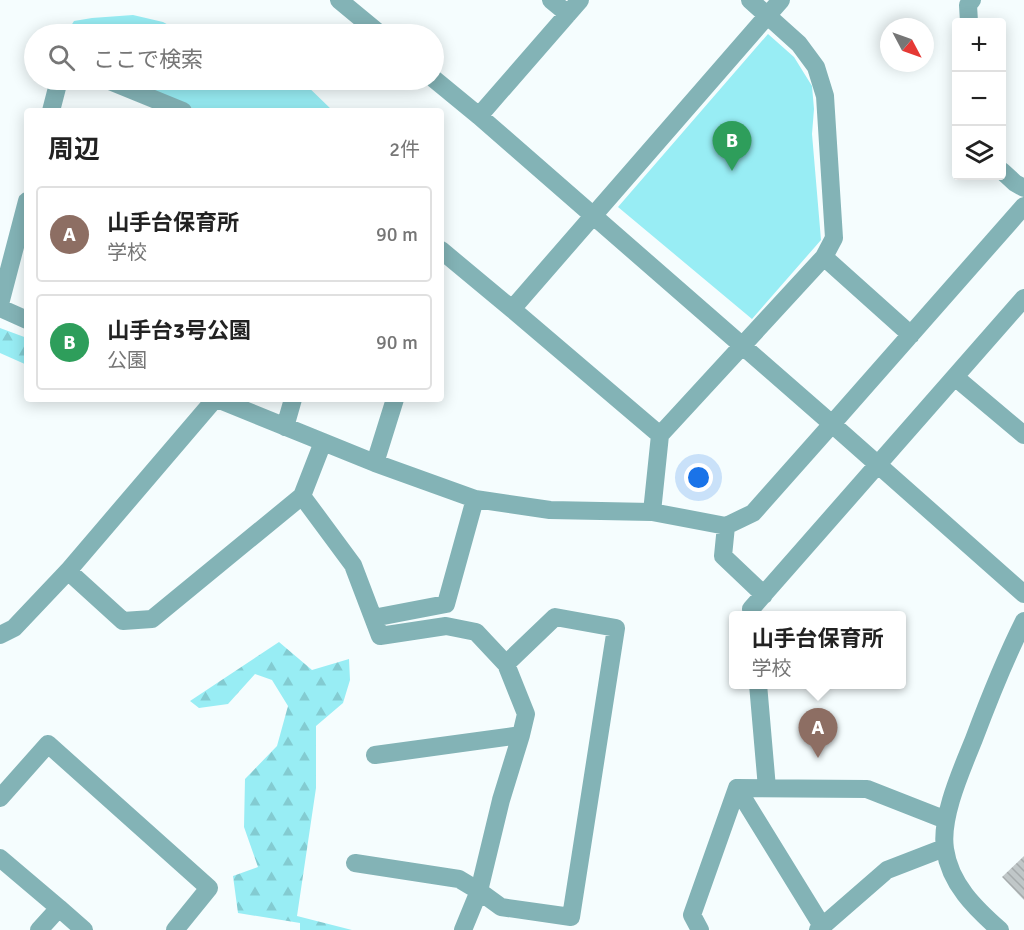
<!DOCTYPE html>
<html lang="ja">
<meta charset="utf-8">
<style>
:root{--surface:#fff;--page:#f2f2f2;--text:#222;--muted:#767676;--line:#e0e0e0;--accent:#2563eb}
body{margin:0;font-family:Signika,"Noto Sans JP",sans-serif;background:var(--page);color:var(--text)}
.controls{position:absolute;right:18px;top:18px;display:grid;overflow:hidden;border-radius:6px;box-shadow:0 3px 15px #0003}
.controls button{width:54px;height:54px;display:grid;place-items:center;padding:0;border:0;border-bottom:2px solid var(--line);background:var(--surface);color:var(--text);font:30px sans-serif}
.compass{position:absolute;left:880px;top:18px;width:54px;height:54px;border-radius:50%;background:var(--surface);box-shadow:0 3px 15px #0003;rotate:131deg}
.you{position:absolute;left:699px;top:478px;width:21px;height:21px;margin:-15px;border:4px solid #fff;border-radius:50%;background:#1a73e8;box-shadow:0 0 0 9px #1a73e833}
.badge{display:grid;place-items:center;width:39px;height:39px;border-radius:50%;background:var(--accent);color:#fff;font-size:20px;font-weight:700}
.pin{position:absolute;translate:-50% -50px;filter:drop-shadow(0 2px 3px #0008)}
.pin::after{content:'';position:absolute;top:32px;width:21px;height:18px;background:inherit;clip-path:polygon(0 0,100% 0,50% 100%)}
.popup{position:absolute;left:729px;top:611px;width:177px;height:78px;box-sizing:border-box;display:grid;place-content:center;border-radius:6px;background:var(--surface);filter:drop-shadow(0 2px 4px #0005);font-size:20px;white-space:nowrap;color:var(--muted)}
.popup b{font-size:22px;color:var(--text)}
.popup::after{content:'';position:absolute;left:50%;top:100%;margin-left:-12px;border:12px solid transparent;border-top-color:var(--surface)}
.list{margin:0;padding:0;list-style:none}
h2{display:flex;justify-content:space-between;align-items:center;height:78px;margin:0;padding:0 24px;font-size:26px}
h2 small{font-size:20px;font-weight:400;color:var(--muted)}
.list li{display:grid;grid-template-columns:39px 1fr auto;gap:18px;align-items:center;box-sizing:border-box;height:96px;margin:0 12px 12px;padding:0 12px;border:2px solid var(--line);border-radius:6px}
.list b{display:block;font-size:22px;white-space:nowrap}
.list p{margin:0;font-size:20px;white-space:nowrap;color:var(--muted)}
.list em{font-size:20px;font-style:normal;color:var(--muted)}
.icon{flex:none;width:33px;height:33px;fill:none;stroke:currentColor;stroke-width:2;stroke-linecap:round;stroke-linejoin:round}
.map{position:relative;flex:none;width:1024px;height:930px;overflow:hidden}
.search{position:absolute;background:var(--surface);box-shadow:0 3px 15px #0003;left:24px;top:24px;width:420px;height:66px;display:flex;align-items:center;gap:15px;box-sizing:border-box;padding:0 21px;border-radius:33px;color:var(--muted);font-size:22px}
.panel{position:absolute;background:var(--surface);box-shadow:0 3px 15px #0003;left:24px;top:108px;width:420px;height:294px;border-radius:6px}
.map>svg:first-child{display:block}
.forest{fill:url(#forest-firs)}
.park{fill:#98edf4}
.building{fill:url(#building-back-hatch)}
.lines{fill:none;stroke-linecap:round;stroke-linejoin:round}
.minor{stroke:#83b3b6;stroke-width:18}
</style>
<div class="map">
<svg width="1024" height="930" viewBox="0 0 1024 930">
<defs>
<pattern id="forest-firs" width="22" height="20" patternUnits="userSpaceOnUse" patternTransform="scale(1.5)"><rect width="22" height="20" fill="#98edf4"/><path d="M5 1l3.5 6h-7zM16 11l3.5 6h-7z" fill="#83cbd1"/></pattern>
<pattern id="building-back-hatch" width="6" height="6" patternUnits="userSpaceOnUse" patternTransform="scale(1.5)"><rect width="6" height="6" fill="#c0c7c8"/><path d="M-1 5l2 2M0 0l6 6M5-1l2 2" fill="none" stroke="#a5abac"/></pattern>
</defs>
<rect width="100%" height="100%" fill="#f5fdfe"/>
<!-- forest -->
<path class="forest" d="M0,328L27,338V365L0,353Z
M279,642L312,670L349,659L350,680L343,703L316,726V788L297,916L352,930H300V923L238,913L233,876L258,867L244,827L245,779L277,746L288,706L272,680L255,674L228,704L199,708L190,701Z"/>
<!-- park -->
<path class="park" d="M133,15L163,22L172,27L204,34H66L74,21L92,18Z
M768,34L794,57L812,86L814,109L812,134L821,240L752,319L618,207Z
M127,80H301L333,111H199Z"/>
<!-- building -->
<path class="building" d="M1024,856V900L1002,877Z"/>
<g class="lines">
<!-- minor -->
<path class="minor" d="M339,0L380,34
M551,0L568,14
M750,0L799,44L816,67L825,96L834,238L824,257
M969,22L968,5L972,0
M434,79L479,116L832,424L1024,594
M107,80L183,111
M51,111L59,80
M479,116L580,0
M1002,171L1015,183L1024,188
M441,250L512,309L660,435
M0,304L27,201
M0,308L27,320
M512,309L781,0
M955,377L1024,435
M217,399L375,463L475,499L550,510L652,512L726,526L753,513L832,424L1024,206
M285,427L293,399
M375,463L395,399
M302,496L353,565L380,636L446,626L476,632L506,664L526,714L521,735L501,800L479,891L463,930
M652,512L660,435L824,257L911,335
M726,526L723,556L764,595
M68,571L123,621L152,619L302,496L323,442
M752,616L751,609L1024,298
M373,618L446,604L475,499
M0,635L14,628L68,571L215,399
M758,684L767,788
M375,755L521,735
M737,788L822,926
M0,798L48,744L209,888L175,930
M0,858L59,908L39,930
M355,863L459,879L479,891L501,907L571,917L616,628L555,617L506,664
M59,908L84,930
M700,930L692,915L737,788L867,789L946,820
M818,930L887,870L944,848
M1000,930C975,908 950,884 945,849C940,817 962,769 974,739C989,699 1005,659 1024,621"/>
</g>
</svg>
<div class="controls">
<button>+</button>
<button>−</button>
<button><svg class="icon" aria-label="layers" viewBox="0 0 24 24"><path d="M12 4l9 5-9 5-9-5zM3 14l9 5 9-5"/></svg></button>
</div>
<svg class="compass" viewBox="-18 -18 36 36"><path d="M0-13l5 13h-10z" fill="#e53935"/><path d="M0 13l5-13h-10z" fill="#767676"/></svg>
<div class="you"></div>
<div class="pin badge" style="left:818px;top:758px;background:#8d6e63">A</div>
<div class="popup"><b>山手台保育所</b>学校</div>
<div class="pin badge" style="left:732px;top:171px;background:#2e9e5b">B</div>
<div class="search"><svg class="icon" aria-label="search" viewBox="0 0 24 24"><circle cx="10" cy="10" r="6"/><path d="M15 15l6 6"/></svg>ここで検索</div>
<section class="panel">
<h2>周辺<small>2件</small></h2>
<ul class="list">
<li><span class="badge" style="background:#8d6e63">A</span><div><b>山手台保育所</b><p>学校</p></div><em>90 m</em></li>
<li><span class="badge" style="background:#2e9e5b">B</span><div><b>山手台3号公園</b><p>公園</p></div><em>90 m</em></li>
</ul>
</section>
</div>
